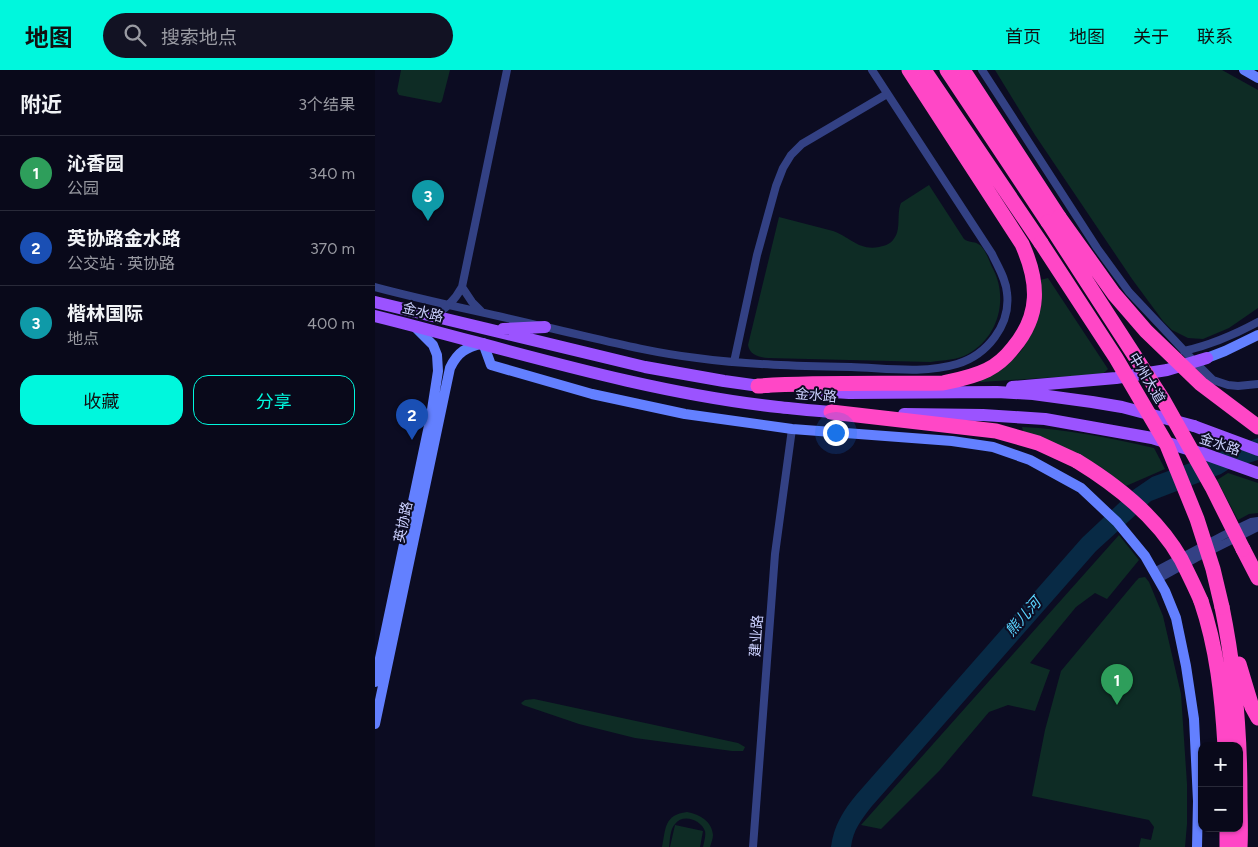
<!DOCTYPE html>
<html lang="zh">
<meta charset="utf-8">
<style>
:root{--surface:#09091a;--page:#121223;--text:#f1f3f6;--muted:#999aa2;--line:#292a39;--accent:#00f7dd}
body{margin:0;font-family:Figtree,"Noto Sans SC",sans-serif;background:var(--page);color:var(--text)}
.controls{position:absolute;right:15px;bottom:15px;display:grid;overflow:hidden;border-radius:10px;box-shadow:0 1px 4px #0004}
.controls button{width:45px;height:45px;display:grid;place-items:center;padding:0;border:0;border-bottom:1px solid var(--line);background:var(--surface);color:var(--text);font:25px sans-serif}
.you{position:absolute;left:460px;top:362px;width:18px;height:18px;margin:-12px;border:4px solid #fff;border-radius:50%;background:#1a73e8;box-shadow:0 0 0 8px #1a73e833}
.badge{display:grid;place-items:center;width:32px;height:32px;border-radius:50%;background:var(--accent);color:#fff;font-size:16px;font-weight:700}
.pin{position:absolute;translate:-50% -41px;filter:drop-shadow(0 1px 2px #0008)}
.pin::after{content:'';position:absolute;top:26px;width:18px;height:15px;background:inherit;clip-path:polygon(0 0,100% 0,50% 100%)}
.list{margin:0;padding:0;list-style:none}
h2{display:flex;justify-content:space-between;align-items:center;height:65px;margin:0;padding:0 20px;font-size:21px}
h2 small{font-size:16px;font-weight:400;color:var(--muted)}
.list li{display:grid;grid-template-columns:32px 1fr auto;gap:15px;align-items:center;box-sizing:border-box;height:75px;padding:0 20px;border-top:1px solid var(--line)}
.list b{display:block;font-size:19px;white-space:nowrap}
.list p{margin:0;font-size:16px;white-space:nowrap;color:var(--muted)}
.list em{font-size:16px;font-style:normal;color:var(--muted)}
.actions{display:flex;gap:10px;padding:15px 20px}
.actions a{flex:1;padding:11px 0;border:1px solid var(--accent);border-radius:15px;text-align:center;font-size:18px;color:var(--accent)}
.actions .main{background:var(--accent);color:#111}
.icon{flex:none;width:28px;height:28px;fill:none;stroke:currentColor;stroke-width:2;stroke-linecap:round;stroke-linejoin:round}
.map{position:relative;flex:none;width:883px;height:777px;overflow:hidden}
header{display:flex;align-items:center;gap:30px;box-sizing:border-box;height:70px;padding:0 25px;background:var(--accent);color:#111}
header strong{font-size:24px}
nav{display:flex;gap:28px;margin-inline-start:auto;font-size:18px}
.search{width:350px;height:45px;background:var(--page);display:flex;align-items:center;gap:12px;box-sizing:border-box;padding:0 18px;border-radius:28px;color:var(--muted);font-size:19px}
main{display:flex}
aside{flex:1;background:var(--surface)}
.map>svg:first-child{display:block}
.green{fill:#0e2c25}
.water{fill:#082a45}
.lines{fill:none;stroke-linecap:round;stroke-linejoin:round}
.street{stroke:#334184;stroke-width:8}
.secondary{stroke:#6380ff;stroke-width:10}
.primary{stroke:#9b53ff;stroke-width:12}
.highway{stroke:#ff47c6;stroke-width:15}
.primary-bridge{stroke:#9b53ff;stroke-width:12}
.highway-bridge{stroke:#ff47c6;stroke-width:15}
.labels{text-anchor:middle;stroke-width:4;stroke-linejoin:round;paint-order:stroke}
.street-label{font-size:14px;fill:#ccd1ff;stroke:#0c0c22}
.water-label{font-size:15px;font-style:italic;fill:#5ad5ff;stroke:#0c0c22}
</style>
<header>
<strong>地图</strong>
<div class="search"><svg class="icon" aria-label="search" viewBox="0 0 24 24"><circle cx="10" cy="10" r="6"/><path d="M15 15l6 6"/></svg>搜索地点</div>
<nav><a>首页</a><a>地图</a><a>关于</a><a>联系</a></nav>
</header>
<main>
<aside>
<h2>附近<small>3个结果</small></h2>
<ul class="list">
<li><span class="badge" style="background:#2e9e5b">1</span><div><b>沁香园</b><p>公园</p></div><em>340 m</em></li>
<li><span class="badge" style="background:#1a4fb4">2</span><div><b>英协路金水路</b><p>公交站 · 英协路</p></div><em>370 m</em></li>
<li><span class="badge" style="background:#0f9aa8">3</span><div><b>楷林国际</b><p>地点</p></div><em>400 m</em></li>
</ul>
<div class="actions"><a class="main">收藏</a><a>分享</a></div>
</aside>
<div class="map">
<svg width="883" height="777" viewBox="0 0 883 777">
<rect width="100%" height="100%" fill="#0c0c22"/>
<!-- green -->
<path class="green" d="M26,0H75L67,31L65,33L24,25L22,21Z
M620,0H847L883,20V238L854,258L828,269L813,268L797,260L788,251L757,209L660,65Z
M554,115L589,169C594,173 599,171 603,174C610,177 614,191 617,197C634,227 624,267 593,284C583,290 568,290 556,292L393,288C383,287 375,285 373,275L404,147C422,152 440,156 458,161C475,167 484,181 504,177C509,176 515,174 518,170C527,160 521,145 526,133Z
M673,208L733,299L728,304L606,312L601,310C613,303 627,297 638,289C661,271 661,237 665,210Z
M647,357C692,359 735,368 779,378L790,399L751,416L726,397L704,385L648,361Z
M853,403L883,413V443L874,444L863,450L842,410Z
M744,465L764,490L732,529L720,523L701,537L655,593L675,600L660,641L633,635L614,642L565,700L506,759L486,755Z
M770,507L774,512L788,546L806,624L812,714V754L810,777H764L766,768L776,770L779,757L774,750L657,726L670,660L686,601L761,511L764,508Z
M159,629L363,673L370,677L368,681H357L260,668L204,654L148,635L146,633L150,630Z
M312,742C324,744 337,751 338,765C338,769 336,773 335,777H328C329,772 331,766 330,761C326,750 308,743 300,754C295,759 295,770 294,777H287C291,758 289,745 312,742Z
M300,755L328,761L325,777H295Z"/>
<!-- water -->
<path class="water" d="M883,368V390L854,399L846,404L776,431L721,481L497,736C486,750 478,760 476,777H456C459,755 468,741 482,724L707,468L758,420L777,407Z"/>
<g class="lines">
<!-- street -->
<path class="street" d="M607,0L722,178L754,222L817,289L838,310L853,315L863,316L883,314
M0,217C56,232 113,243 170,257C220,268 271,282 322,288C373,295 425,296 476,297C510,298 549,304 582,294C612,285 636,255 632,223C631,209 623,197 617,184L497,0
M87,217L97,232L106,241
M58,245C72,239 80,230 87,217L132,0
M809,281C836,275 859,265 883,252
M359,292L382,185L401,116L408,98L416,85L427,74L512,24
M779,502L849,465L876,452L883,451
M783,509L821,488L883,457
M378,777L400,484L417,359"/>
<!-- secondary -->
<path class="secondary" d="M869,0L883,8
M832,288L850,281L883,265
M0,612L56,346L63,301L62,285L58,275L39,256
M0,654L75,298C83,281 91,278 108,273L116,295L217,324L310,344L417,359L577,371L618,377L655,390L706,418L742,452L770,486L790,521L801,548L811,596L819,649L823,731L822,777"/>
<!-- primary -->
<path class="primary" d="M0,232L270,297L349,311L392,317
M0,246C133,279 266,322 403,337C423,339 443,342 464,342
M128,259L170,257
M637,317L741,308L792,300L832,288
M427,320L474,323L622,322L658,324L717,332L747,337L819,356
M529,344L608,345L670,349L777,368L822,382"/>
<!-- highway -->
<path class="highway" d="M549,0L666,173
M572,0L673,152
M588,0L684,147
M383,316C445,312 506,314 568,313C582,310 598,307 612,300C622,295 631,287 638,278C666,245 664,212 647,174L534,0
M456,342L621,361L663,373L702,391
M868,479L883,508
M826,531C842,578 847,626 850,676
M847,537C860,600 865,663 865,727C865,744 866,760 865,777
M864,594L877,637L883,648
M852,777V758"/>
<!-- primary-bridge -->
<path class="primary-bridge" d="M819,356L883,380
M827,383L883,403"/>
<!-- highway-bridge -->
<path class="highway-bridge" d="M684,147L739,224L771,261L826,314L883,357
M673,152L787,328L837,417L868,479
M666,173L741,288L792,375L822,449L838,499L847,537
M702,391C743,416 782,447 806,489C813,503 820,517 826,531"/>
</g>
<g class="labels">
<!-- street labels -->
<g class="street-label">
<text transform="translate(48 242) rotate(14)" y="5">金水路</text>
<text transform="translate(772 308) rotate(59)" y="5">中州大道</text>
<text transform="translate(441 325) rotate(5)" y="5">金水路</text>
<text transform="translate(845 374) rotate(18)" y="5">金水路</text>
<text transform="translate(28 452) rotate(-78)" y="5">英协路</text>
<text transform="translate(381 566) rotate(-86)" y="5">建业路</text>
</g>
<!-- water labels -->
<g class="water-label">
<text transform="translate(648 547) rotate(-49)" y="5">熊儿河</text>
</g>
</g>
</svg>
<div class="controls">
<button>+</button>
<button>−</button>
</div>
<div class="you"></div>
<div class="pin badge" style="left:742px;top:635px;background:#2e9e5b">1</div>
<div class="pin badge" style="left:37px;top:370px;background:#1a4fb4">2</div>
<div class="pin badge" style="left:53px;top:151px;background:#0f9aa8">3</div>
</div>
</main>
